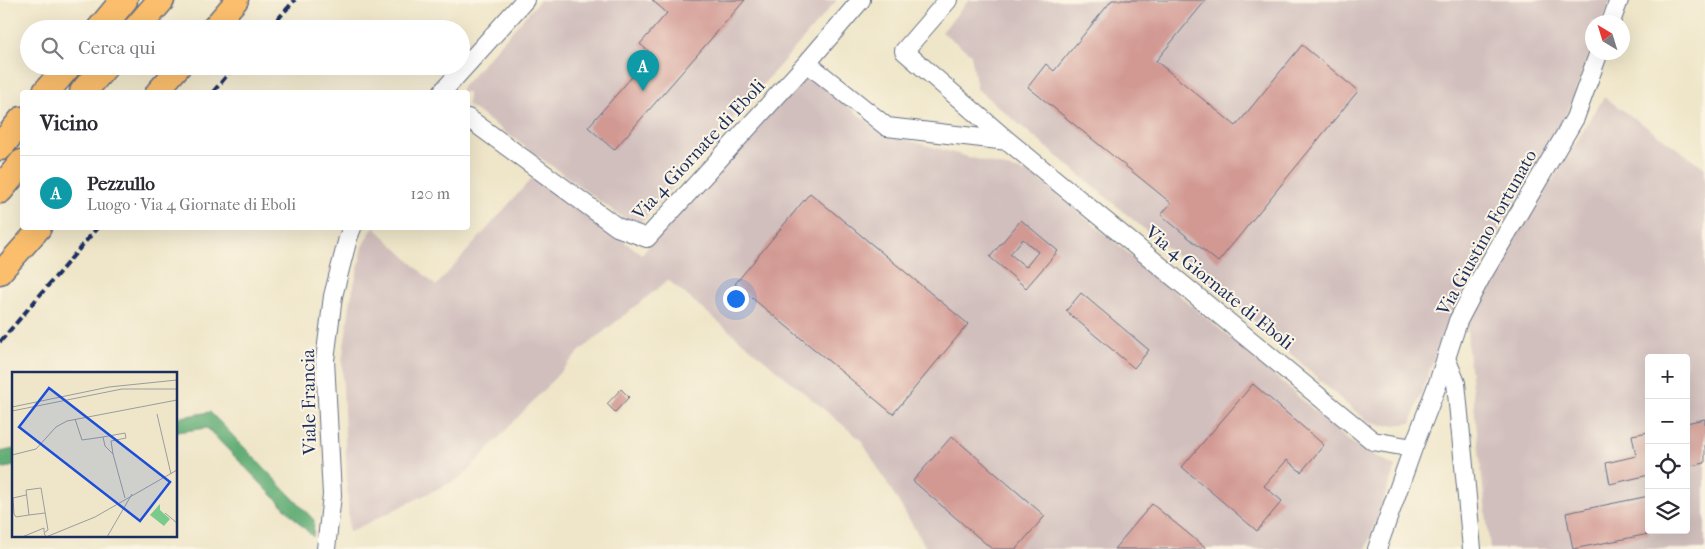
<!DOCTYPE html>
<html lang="it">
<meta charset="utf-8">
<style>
:root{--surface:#fff;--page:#f2f2f3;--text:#2b2b33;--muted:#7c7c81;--line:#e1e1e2;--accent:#111827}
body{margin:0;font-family:"IM FELL French Canon",serif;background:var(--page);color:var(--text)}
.controls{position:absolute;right:15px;bottom:15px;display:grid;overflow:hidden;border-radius:5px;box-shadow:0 5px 20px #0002}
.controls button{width:45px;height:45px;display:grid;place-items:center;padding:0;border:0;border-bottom:1px solid var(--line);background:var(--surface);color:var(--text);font:25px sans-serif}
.compass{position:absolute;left:1585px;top:15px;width:45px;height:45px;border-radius:50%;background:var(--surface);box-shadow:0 5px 20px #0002;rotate:322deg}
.you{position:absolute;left:735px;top:298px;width:18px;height:18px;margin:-12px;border:4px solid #fff;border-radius:50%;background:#1a73e8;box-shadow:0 0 0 8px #1a73e833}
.badge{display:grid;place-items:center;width:32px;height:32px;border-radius:50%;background:var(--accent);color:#fff;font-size:16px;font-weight:700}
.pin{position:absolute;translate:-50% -41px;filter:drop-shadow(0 1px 2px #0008)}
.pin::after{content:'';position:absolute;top:26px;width:18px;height:15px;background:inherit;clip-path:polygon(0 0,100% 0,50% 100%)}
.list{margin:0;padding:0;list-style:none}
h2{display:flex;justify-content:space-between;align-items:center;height:65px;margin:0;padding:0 20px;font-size:21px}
h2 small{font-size:16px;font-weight:400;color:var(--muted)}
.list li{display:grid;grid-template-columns:32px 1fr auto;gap:15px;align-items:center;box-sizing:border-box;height:75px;padding:0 20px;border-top:1px solid var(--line)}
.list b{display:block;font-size:19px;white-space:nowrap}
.list p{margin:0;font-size:16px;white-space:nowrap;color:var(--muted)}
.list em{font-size:16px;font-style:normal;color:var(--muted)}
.icon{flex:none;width:28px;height:28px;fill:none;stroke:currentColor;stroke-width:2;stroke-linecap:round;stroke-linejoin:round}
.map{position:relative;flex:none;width:1705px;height:549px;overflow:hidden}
.search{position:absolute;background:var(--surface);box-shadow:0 5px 20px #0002;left:20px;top:20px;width:450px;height:55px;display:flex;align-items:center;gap:12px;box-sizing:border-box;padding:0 18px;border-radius:28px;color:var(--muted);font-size:19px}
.panel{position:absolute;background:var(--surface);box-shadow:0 5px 20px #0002;left:20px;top:90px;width:450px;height:140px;border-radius:5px}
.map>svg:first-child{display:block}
.industrial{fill:#d1bfbd;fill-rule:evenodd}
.forest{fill:#63ae77;stroke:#3f6e6a}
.building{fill:#d29993;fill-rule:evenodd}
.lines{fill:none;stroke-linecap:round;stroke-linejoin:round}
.minor-casing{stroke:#656f83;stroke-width:20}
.major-casing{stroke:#656f83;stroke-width:25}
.highway-casing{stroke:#656f83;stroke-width:29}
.minor{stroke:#fff;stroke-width:18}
.major{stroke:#fabe6d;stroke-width:22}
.highway{stroke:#fabe6d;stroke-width:26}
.rail{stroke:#1b2f5e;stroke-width:4;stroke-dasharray:8 4;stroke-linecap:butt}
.labels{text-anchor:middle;stroke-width:4;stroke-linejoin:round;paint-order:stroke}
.street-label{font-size:19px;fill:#1b2f5e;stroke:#fcf5e5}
.inset-road{fill:none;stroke:#9a9d9e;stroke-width:1}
.view{fill:#1d4ed8;fill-opacity:0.15;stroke:#1d4ed8;stroke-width:2.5}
.inset-edge{fill:none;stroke:#1b2f5e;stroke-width:2.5}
</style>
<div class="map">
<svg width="1705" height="549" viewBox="0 0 1705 549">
<rect width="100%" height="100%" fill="#fcf5e5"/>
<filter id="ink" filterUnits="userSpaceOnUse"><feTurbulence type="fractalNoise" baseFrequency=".02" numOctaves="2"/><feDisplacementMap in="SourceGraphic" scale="10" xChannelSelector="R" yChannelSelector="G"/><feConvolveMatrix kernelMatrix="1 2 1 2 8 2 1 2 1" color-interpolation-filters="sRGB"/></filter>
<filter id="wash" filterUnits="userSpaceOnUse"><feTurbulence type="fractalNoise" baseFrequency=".0096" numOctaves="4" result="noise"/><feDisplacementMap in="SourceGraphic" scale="20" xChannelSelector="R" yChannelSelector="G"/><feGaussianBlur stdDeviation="1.12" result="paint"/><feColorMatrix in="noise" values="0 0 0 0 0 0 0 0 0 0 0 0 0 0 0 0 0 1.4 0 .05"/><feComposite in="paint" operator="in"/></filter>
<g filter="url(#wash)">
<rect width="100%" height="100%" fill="#efe6c9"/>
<!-- industrial -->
<path class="industrial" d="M540,0H837L646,218L638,223L626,220L468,105V92H460L462,87Z
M969,0H1611L1602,22H1592V47L1569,109L1541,159L1471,276L1443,332L1411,423L1382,426L1368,421L1345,403L1260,326L977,89L971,54L942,32Z
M805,72L882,133L1034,175L1252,356L1349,441L1395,467L1366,549H927L861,440L668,280L581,350L462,477L349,532L342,362L351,298L364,243L373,228H375L436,286L532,178L642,254Z
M1604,97L1705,168V549H1490L1468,350L1467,318L1518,230L1561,167ZM1649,358H1686V530H1649Z"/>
<!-- forest -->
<path class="forest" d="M210,412L314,520L313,537L207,428L176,432V418Z
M14,449V466L0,469V452Z"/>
<g id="blocks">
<!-- building -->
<path class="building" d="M652,0H745L614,150L588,127L652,54L640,44L667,13Z
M1112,0H1206L1156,61L1236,126L1302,45L1358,91L1218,262L1161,215L1171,203L1028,87L1046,64L1054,71Z
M810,193L968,324L893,414L735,284Z
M1021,220L1058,251L1026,288L990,257ZM1023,239L1038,252L1026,267L1010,254Z
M1081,293L1149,350L1134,368L1066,311Z
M1253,384L1324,445L1301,472L1287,460L1264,486L1282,501L1257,531L1182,467Z
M621,389L629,397L615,412L607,404Z
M1705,419V463L1686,467V423Z
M1649,432V475L1610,484L1606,463L1636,456L1632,435Z
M952,436L1045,516L1016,549H992L913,481Z
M1649,496V534L1573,549L1566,513Z
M1152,504L1207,549H1114Z"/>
</g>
</g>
<g filter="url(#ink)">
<use href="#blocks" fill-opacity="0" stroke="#656f83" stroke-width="1"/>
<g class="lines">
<!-- minor casing -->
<g class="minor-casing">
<path id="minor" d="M948,0L904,51L1008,141
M1611,22L1619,0
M807,63L861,0
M442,92L525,0
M468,118L617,227L647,238L807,63L887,127L1008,141L1373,441L1413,448
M1446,358L1456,383L1472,549
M326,549L332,495L325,360L333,296L348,238L352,228
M1377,549L1413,448L1438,383L1458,321L1480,279L1575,118L1599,52"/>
</g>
<!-- major casing -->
<g class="major-casing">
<path id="major" d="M212,29L237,0
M157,92L180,66
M0,273L40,228"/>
</g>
<!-- highway casing -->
<g class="highway-casing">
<path id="highway" d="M100,29L124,0
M136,29L161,0
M46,92L68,66
M83,92L105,66
M0,147L22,120
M0,190L22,163"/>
</g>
<!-- minor -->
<use href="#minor" class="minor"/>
<!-- major -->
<use href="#major" class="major"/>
<!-- highway -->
<use href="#highway" class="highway"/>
<!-- rail -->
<path class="rail" d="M269,29L295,0
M213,92L235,66
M0,342L97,228"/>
</g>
</g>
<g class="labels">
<!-- street labels -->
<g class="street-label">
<text transform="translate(698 149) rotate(-47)" y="7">Via 4 Giornate di Eboli</text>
<text transform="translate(1486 232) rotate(-61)" y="7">Via Giustino Fortunato</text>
<text transform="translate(1220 287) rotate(39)" y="7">Via 4 Giornate di Eboli</text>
<text transform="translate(308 402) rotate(-91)" y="7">Viale Francia</text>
</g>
</g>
<!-- overview -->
<g transform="translate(12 372)">
<rect width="165" height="165" fill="#efe6c9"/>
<path d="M148,132V138L158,147L152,154L138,143Z" fill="#7aca8b"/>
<path class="inset-road" d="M0,35L97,15L165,8M0,39L110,17H165M145,42L159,102M63,47L70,68L91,65L93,74L101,82L113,126M91,65L113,61L114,66L99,69L101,82M0,83L24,77L44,55L55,49L165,28M14,123L1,126L2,142L4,145L17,143M33,141L17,143L14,118L29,116L36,158L32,161L34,165M153,141L165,151M10,165L32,156V160M34,165L83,145L165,98M95,165L120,122"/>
<path class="view" d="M37,16L158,110L128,149L7,55Z"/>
<rect width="165" height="165" class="inset-edge"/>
</g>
</svg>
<div class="controls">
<button>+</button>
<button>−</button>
<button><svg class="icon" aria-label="locate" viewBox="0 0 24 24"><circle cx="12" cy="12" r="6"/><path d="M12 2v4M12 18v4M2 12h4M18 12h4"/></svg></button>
<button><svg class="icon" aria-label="layers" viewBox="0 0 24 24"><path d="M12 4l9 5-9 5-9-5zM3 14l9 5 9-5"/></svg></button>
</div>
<svg class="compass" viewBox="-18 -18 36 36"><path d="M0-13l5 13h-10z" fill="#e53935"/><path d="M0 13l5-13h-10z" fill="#7c7c81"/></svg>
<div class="you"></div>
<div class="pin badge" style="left:643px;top:91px;background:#0f9aa8">A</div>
<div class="search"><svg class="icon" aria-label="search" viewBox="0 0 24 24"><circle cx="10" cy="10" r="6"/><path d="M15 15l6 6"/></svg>Cerca qui</div>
<section class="panel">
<h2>Vicino<small></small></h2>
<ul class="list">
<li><span class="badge" style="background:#0f9aa8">A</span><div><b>Pezzullo</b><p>Luogo · Via 4 Giornate di Eboli</p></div><em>120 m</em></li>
</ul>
</section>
</div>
